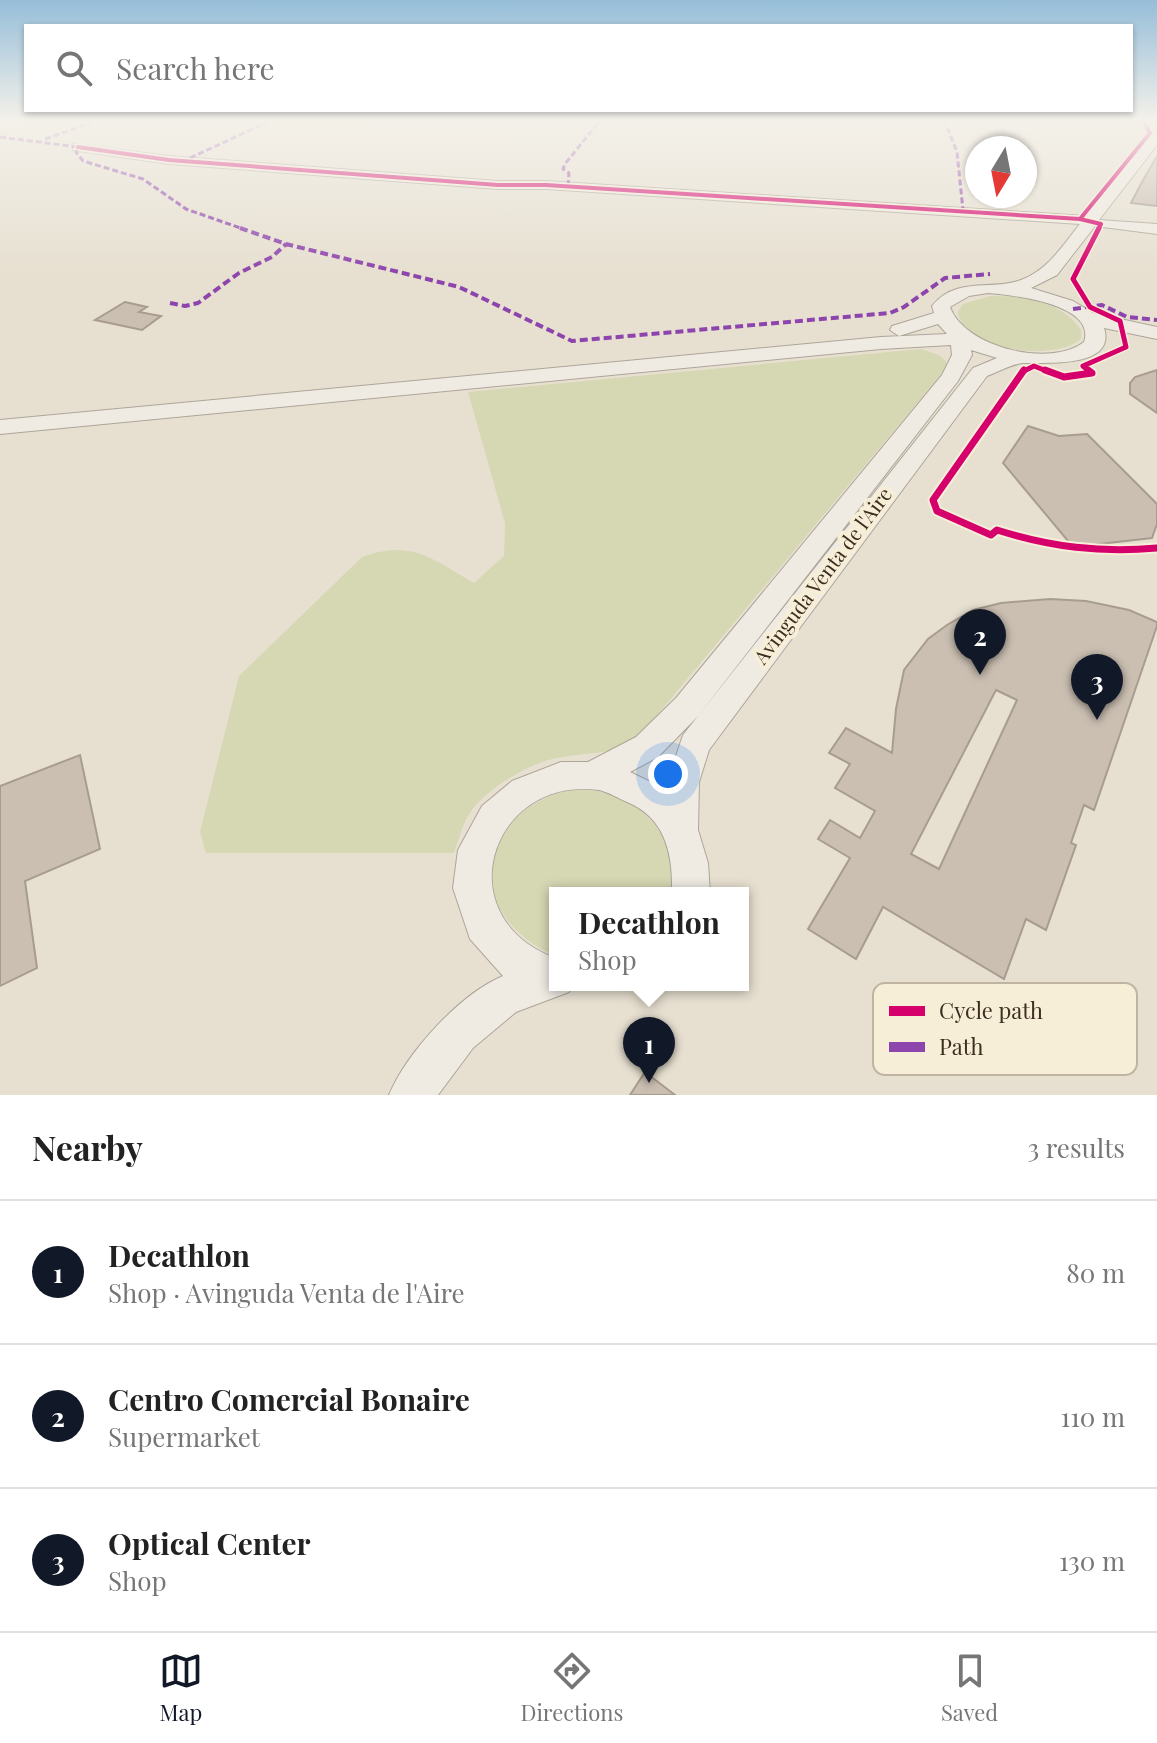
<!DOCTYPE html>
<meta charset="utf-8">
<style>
:root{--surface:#fff;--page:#f6f6f6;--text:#222;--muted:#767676;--line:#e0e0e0;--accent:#111827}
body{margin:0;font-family:"Playfair Display",serif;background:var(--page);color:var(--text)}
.compass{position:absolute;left:965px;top:136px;width:72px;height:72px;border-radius:50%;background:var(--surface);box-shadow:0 2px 6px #0004;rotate:190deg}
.you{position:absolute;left:668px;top:774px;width:28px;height:28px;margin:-20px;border:6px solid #fff;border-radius:50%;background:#1a73e8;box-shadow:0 0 0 12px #1a73e833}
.badge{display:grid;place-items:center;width:52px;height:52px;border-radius:50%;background:var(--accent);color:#fff;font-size:26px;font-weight:700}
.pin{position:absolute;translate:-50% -66px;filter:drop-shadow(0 2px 4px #0008)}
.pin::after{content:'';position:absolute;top:42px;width:28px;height:24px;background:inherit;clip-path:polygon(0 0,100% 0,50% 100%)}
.popup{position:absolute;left:549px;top:887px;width:200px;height:104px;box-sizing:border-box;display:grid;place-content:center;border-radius:0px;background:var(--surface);filter:drop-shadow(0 2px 6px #0005);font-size:26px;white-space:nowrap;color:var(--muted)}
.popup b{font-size:30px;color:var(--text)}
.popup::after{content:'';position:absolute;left:50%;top:100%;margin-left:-16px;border:16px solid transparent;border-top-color:var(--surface)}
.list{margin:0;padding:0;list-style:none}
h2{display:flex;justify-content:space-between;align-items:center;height:104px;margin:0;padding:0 32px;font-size:34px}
h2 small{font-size:26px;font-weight:400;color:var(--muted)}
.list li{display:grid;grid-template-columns:52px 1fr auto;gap:24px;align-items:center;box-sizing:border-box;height:144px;padding:0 32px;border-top:2px solid var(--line)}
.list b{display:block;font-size:30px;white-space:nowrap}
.list p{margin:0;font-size:26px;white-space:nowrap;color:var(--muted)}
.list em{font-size:26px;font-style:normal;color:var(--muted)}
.icon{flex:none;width:44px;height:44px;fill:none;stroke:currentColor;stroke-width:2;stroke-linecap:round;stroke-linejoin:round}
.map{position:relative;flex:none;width:1157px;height:1095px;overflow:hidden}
.search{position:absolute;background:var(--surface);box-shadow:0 2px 6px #0004;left:24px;right:24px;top:24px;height:88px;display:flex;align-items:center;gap:20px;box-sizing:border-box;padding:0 28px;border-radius:0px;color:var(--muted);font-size:30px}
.sheet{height:536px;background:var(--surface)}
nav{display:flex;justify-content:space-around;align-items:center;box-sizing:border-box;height:112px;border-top:2px solid var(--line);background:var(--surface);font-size:22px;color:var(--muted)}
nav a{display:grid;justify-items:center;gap:4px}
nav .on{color:var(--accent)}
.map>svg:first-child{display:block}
.farmland{fill:#e6dfc2}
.green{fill:#d6d7b3}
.building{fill:#cbbfb2;stroke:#a89c90;stroke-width:2;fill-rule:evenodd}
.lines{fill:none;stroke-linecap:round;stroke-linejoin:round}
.minor-casing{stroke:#ada599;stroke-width:2}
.minor{fill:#efebe3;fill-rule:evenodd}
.quiet-far1{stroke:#8e44ad;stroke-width:3;stroke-dasharray:6 3;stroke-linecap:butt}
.quiet{stroke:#8e44ad;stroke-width:4;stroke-dasharray:8 4;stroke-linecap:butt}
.cycleway-far2-casing{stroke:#f7eed8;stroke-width:7}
.cycleway-far1-casing{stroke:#f7eed8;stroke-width:8}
.cycleway-casing{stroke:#f7eed8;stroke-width:11}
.cycleway-far2{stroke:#d6006c;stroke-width:4}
.cycleway-far1{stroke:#d6006c;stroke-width:5}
.cycleway{stroke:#d6006c;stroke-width:7}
.labels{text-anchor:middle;stroke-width:8;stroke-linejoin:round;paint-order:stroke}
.street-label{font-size:20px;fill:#3d2e20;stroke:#f7eed8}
.key{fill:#f7eed8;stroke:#bfb4a1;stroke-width:2}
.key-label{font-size:22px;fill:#3d2e20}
</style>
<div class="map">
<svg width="1157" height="1095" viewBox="0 0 1157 1095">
<rect width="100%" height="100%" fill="#e7e0d1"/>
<!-- farmland -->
<path class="farmland" d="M274,119H386L348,138L253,128Z"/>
<!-- green -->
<path class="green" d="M990,296C1022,296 1062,301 1081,330V339C1055,362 961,352 958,311L963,304Z
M921,349L939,355L946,361V368L644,731C609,759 597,750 557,758C531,762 484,790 470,813C462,824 459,840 454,853H206L200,832L239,676L362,557C412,539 432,559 474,583L504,556L505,523L468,392Z
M564,790C583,790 602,789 619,797C654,812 683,855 670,893H555V956C465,915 471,822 564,790Z"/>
<!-- building -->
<path class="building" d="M1157,156V206L1131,203L1142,182Z
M125,302L147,307L139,312L161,316L142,330L95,320Z
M1157,370V413L1130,394V383L1135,377Z
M1028,426L1059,436L1087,434L1157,504V524L1152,538L1073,547L1003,463Z
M1050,599L1086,601L1129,610L1157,622V626L1094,810L1084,805L1071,843L1076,845L1046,930L1026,919L1004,979L883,907L856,959L808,929L850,858L818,839L830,820L860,838L875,811L835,788L850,764L829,753L846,728L892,753L896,709L904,670L928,639L947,625L973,610L1001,603ZM996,690L1017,700L939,869L911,854Z
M80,755L100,849L25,881L37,968L0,986V786Z
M645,1072L675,1095H630Z"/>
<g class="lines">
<!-- minor casing -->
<g class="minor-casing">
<path id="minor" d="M1157,132V145L1099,220L1157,224V234L1095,226L1057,275L1031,288L1073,301L1093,313L1157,327V339L1104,328C1117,369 1043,362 1023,363C1012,364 998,372 987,376L709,750L699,782L698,830L708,863L710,893H672C673,855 666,818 627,802C618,798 608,792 599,790C492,775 444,916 555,958V985H572L569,992L516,1012L473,1048L438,1095H389C407,1052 460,994 503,976L470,939L453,888L458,850L482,806L512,781L561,762H588L636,737L676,698L942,375L952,355L951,345L881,349L0,434V420L881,337L947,334L938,324L899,336L890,330L892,326L934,313L932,306C956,276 990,291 1021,280C1048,270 1063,245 1080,224L546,189H498L169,164L78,151L73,150V144L169,156L498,181H546L1086,216L1153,133ZM988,293C1012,295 1097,304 1084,342C1051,368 965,348 950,307L969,296ZM971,350L997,358L973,368L683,735L665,789L630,772L658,757L698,716L958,381L972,355Z"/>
</g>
<!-- minor -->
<use href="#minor" class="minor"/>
<!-- quiet-far1 -->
<path class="quiet-far1" d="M944,119L957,152L963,210L967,214
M0,137L78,147L76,152L83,161L143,179L186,209L246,230
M45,139L102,119
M190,158L274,119
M568,186L569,173L563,169L565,164L601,119"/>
<!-- quiet -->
<path class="quiet" d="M240,228L286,244L459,287L572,341L890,313L904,307L945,278L990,274
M170,303L185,306L198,303L239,273L272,257L286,244
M1073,309L1102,305L1127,317L1157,320"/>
<!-- cycleway-far2 casing -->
<g class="cycleway-far2-casing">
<path id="cycleway-far2" d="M78,147L169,160L498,185H546L1080,219
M1098,230L1101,224L1080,219L1150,133L1142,119"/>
</g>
<!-- cycleway-far1 casing -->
<g class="cycleway-far1-casing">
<path id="cycleway-far1" d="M1022,372L1034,366L1049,372
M1090,372L1083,366L1126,347L1120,321L1090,307L1073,279L1099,228"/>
</g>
<!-- cycleway casing -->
<g class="cycleway-casing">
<path id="cycleway" d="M1024,370L933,500L937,511L991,535L997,530C1051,547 1100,553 1157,548
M1045,370L1064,377L1092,373L1088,370"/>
</g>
<!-- cycleway-far2 -->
<use href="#cycleway-far2" class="cycleway-far2"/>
<!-- cycleway-far1 -->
<use href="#cycleway-far1" class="cycleway-far1"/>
<!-- cycleway -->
<use href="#cycleway" class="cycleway"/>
</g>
<!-- sky -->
<linearGradient id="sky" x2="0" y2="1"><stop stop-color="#96bed9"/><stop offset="0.44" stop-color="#f4f1ea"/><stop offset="1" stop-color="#f4f1ea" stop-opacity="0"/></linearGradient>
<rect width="1157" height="273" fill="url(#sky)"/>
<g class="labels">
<!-- street labels -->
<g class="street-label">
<text transform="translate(823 576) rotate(-53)" y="7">Avinguda Venta de l'Aire</text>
</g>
</g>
<!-- legend -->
<rect x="873" y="983" width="264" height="92" rx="12" class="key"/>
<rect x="889" y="1006" width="36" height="10" fill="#d6006c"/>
<rect x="889" y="1042" width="36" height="10" fill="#8e44ad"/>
<g class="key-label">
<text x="939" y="1019">Cycle path</text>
<text x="939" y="1055">Path</text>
</g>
</svg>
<svg class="compass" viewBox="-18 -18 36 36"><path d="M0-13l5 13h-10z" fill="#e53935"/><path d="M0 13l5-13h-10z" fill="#767676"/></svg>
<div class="you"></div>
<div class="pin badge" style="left:649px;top:1083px">1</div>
<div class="popup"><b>Decathlon</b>Shop</div>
<div class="pin badge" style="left:980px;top:675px">2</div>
<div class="pin badge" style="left:1097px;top:720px">3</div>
<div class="search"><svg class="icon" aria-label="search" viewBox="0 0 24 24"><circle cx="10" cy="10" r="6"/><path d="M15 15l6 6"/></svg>Search here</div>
</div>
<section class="sheet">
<h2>Nearby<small>3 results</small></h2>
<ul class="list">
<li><span class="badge">1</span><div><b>Decathlon</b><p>Shop · Avinguda Venta de l'Aire</p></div><em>80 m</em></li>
<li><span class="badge">2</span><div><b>Centro Comercial Bonaire</b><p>Supermarket</p></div><em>110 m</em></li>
<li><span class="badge">3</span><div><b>Optical Center</b><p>Shop</p></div><em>130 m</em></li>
</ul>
</section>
<nav>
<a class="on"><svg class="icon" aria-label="map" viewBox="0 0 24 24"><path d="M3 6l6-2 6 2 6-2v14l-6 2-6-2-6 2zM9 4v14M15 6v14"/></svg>Map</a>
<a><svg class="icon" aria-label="directions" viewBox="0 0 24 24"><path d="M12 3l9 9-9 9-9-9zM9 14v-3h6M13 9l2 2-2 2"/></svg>Directions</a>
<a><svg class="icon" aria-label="saved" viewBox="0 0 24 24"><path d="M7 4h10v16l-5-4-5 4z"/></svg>Saved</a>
</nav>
